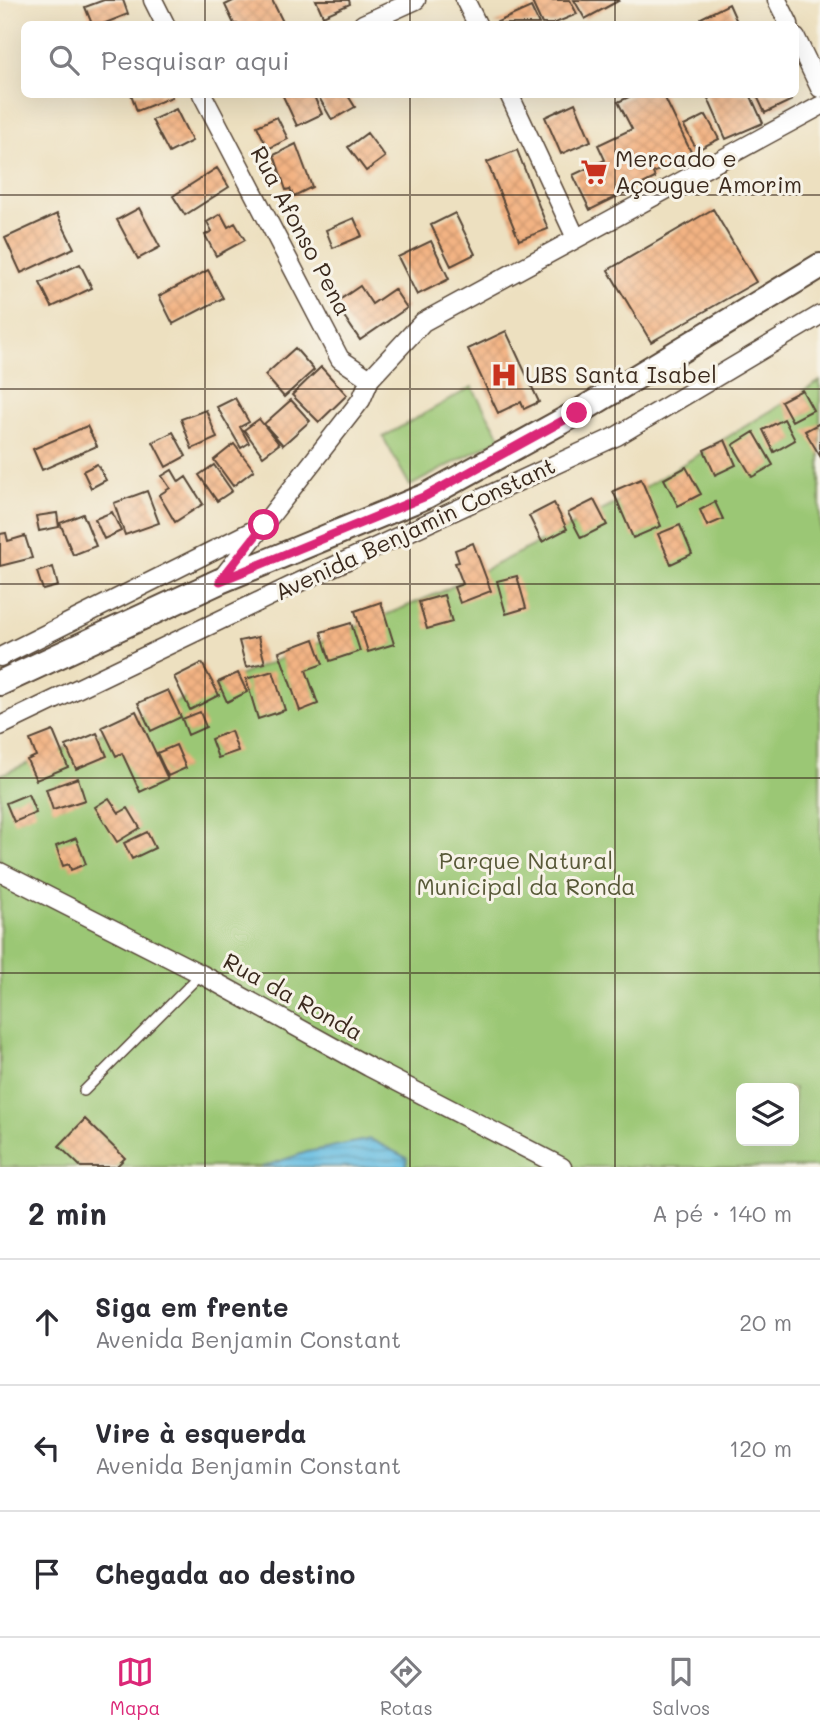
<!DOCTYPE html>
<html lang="pt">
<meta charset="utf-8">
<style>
:root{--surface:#fff;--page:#f7f7f7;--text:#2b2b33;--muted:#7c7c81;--line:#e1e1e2;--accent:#db2777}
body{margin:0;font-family:Mali,sans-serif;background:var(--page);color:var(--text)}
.controls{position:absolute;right:21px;bottom:21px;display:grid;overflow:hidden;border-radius:10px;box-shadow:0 7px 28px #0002}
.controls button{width:63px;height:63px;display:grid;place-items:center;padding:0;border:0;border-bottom:2px solid var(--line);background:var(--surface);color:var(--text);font:35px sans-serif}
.stop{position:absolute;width:21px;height:21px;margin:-16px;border:5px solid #db2777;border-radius:50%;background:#fff}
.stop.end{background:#db2777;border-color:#fff;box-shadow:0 2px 7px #0008}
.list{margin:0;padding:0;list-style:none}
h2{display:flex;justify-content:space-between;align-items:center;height:91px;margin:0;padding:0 28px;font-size:30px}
h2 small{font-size:23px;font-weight:400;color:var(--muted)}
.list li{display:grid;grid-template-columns:46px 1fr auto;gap:21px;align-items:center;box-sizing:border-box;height:126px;padding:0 28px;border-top:2px solid var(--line)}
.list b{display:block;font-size:26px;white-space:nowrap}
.list p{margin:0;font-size:23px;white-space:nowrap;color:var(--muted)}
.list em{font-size:23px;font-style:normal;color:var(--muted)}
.icon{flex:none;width:38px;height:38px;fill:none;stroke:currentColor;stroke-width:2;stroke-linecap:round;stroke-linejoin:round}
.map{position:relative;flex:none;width:820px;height:1167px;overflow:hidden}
.search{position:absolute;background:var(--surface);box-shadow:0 7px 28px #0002;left:21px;right:21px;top:21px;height:77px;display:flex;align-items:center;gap:18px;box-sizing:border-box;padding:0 24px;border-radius:10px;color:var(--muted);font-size:26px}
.sheet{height:469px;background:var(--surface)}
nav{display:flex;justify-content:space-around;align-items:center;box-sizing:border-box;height:98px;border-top:2px solid var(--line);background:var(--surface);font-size:19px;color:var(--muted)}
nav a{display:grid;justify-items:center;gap:4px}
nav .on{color:var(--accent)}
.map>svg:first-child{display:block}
.park{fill:#9bc774;stroke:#6b7849;stroke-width:2;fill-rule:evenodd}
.water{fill:url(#water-rules);stroke:#507480;stroke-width:2}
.building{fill:url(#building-cross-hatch)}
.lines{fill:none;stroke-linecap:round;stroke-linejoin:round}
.lane-casing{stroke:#564536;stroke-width:12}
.street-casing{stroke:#564536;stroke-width:21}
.secondary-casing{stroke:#564536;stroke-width:28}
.lane{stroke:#fff;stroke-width:9}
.street{stroke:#fff;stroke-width:18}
.secondary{stroke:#fff;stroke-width:24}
.route{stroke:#db2777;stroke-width:9}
.grid{fill:none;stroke:#3b2a1e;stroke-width:2;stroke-opacity:0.55}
.labels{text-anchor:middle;stroke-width:6;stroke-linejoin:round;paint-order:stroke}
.poi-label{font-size:23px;fill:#3b2a1e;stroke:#f7f3e8;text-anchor:start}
.street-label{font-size:23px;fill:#3b2a1e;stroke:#f7f3e8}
.park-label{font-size:23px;fill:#585938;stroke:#f7f3e8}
</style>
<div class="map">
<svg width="820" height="1167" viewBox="0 0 820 1167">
<defs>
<pattern id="water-rules" width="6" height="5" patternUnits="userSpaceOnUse" patternTransform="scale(1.75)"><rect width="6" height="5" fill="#65bde2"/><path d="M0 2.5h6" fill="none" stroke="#549ab7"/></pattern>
<pattern id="building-cross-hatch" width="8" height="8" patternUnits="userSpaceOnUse" patternTransform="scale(1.75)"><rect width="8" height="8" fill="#f3b383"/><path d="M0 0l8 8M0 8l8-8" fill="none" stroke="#d19a71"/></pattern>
</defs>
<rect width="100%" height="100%" fill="#f7f3e8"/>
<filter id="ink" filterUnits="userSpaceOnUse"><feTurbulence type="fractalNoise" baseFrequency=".0143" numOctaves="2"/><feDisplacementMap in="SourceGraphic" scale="14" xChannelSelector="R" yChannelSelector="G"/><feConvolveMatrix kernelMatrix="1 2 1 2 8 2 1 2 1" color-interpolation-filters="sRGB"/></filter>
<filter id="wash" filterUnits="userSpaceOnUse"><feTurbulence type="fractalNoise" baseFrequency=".00686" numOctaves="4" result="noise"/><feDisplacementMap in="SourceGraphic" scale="28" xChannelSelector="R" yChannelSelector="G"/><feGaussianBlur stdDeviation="1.57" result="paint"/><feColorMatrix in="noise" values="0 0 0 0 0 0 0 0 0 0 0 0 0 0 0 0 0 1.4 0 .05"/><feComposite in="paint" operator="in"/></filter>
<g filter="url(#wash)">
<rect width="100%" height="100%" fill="#ede0c0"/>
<!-- park -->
<path class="park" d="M820,381V1167H0V775L441,592L627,498ZM741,1088H794V1141H741Z
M472,387L501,438L410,486L383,437Z"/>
<!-- water -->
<path class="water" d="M370,1139L407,1158L406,1167H262L307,1152Z"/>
<g id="blocks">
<!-- building -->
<path class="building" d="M104,0H123L128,14L103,24H92L85,7Z
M235,0H272L284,24H234L225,5Z
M316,0H349L350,4L323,16Z
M531,0H570L577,14L553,24H542Z
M574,0H620L585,19Z
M729,4L738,24H704L701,18Z
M531,7L539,24H493Z
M131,94H171L172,97L137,111Z
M282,94H313L322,114L297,126Z
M317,94H347L355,107L332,120Z
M635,94H663L692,154L653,173L655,178L590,210L573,175L605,160L598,145L632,129L618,102Z
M706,94H750L763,123L726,139Z
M756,94H789L792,100L765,113Z
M575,103L591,141L561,154L545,117Z
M176,109L192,141L169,153L152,120Z
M706,115L719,139L697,150L684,126Z
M277,117L288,139L268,149L257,126Z
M367,133L385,157L366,171L348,147Z
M296,144L312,187L294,196L290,189L286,190L274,155Z
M517,150L548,229L519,240L487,162Z
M217,168L229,187L185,215L173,196Z
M139,208L160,247L138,259L117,220Z
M713,209L756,282L651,342L608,270Z
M455,213L475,254L451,266L431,225Z
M57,214L74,248L21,273L5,238Z
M221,214L228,227L235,223L245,240L216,256L205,235L212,231L207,222Z
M354,218L362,236L333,248L326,230Z
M431,241L449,279L417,295L398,257Z
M80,264L92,288L52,307L40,283Z
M208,270L223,298L173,324L159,296Z
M360,286L372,304L394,289L407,308L360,340L335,303Z
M506,331L539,402L524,409L521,402L498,413L468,349Z
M295,348L314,370L284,397L265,375Z
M321,367L347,395L319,422L292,395Z
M802,390L813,410L792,421L781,401Z
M235,398L249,422L240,427L249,443L241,448L217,407Z
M291,400L310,421L283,445L264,424Z
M206,410L217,438L192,449L181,419Z
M259,419L279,444L263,456L244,430Z
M784,419L795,440L774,452L763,430Z
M820,423V456L805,431Z
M87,426L97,446L42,470L33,449Z
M173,432L186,456L166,467L153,442Z
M754,432L773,465L752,477L733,445Z
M725,440L736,465L715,475L704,450Z
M234,444L254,470L233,486L214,460Z
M97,464L106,480L91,488L83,471Z
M214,465L232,491L217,501L199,475Z
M686,467L701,494L678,506L664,479Z
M172,470L179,482L186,477L203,504L175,522L159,495L170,488L162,476Z
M641,479L661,526L633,538L613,491Z
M147,491L159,523L125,535L114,503Z
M594,500L607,525L581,538L568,513Z
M715,502L723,519L707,526L700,510Z
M554,503L567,529L542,542L529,516Z
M112,512L121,531L104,539L95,519Z
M57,513L59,527L39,531L36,516Z
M83,514L96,546L73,555L60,523Z
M680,525L692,554L671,564L658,534Z
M6,533L8,541L25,536L32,558L0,566V534Z
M473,543L491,591L460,603L454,587L463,584L455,563L459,562L455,550Z
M53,567L58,586L43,590L37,572Z
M517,576L526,608L506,614L497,581Z
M444,595L452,622L427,629L419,602Z
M381,602L394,644L368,652L355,611Z
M351,623L360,651L330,661L321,632Z
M258,637L265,663L246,667L239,641Z
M314,639L323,664L306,670L318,704L300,711L279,652Z
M202,663L219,695L190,710L174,677Z
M273,671L285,710L258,719L246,679Z
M238,673L247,692L227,702L218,682Z
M168,690L181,717L151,731L138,703Z
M136,711L168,779L140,792L122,753L116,756L102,727Z
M200,712L206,727L188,735L182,719Z
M53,731L68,767L36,780L27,760L36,756L30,740Z
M231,731L238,751L218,758L211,739Z
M97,733L107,756L76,769L66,746Z
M176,745L186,768L168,776L157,753Z
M78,778L85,800L53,810L46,789Z
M28,794L36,813L14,822L6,803Z
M109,798L119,813L128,808L140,828L117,842L95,807Z
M147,832L155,848L132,859L124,843Z
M76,838L86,864L71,870L69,864L63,866L56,846Z
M85,1119L125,1158L116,1167H81L59,1146Z"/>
</g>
</g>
<g filter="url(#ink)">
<use href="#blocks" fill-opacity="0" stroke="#564536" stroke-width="2"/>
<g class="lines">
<!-- lane casing -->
<g class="lane-casing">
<path id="lane" d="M84,1091L201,974"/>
</g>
<!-- street casing -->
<g class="street-casing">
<path id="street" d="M153,0L165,24
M465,0L477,24
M777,0L789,24
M363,24L416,0
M796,38L820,88
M202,94L340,359L370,379
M509,94L576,238
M222,578L361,400L370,379L423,322L820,106
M0,657L258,528
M0,726L291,586L617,436L820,315
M0,872L201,974L369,1067L562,1167"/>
</g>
<!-- secondary casing -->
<g class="secondary-casing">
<path id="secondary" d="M0,683L220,581L426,496L577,413L820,266"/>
</g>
<!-- lane -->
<use href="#lane" class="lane"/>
<!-- street -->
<use href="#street" class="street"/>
<!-- secondary -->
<use href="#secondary" class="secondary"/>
</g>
</g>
<g class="lines" filter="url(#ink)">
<!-- route -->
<path class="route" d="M264,525L220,581L426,496L577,413"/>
</g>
<!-- grid -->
<path class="grid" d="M205,0V24M410,0V24M615,0V24M205,94V1167M410,94V1167M615,94V1167M0,195H820M0,389H820M0,584H820M0,778H820M0,973H820"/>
<!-- icons -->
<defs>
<g id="supermarket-bare" transform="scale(2.1)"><path d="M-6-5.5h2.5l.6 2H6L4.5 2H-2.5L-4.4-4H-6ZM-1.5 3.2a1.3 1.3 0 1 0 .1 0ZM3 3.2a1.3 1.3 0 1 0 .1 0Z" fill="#c8321e" stroke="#f7f3e8" stroke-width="2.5" paint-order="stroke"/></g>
<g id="hospital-bare" transform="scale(2.1)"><path d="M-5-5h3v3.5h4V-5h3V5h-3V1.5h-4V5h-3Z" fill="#c8321e" stroke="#f7f3e8" stroke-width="2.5" paint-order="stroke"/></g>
</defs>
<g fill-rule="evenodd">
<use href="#supermarket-bare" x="594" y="172"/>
<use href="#hospital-bare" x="504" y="375"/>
</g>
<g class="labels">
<!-- poi labels -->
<g class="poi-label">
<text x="615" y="167">Mercado e<tspan x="615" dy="26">Açougue Amorim</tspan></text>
<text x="525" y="383">UBS Santa Isabel</text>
</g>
<!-- street labels -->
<g class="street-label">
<text transform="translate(301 231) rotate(62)" y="8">Rua Afonso Pena</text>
<text transform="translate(415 529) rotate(-25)" y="8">Avenida Benjamin Constant</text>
<text transform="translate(293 997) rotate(29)" y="8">Rua da Ronda</text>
</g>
<!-- park labels -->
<g class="park-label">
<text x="526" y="869">Parque Natural<tspan x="526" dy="26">Municipal da Ronda</tspan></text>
</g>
</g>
</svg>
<div class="controls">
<button><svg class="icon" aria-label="layers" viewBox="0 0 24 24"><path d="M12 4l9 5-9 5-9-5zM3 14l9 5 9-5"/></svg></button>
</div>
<div class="stop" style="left:264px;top:525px"></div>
<div class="stop end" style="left:577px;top:413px"></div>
<div class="search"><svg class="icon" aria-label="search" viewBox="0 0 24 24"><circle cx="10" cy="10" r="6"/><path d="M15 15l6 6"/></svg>Pesquisar aqui</div>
</div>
<section class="sheet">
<h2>2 min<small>A pé · 140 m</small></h2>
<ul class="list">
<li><svg class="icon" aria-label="ahead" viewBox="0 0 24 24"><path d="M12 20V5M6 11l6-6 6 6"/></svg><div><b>Siga em frente</b><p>Avenida Benjamin Constant</p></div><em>20 m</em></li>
<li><svg class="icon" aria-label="left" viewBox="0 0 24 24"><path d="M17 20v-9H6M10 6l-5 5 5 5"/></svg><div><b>Vire à esquerda</b><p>Avenida Benjamin Constant</p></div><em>120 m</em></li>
<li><svg class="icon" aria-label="arrive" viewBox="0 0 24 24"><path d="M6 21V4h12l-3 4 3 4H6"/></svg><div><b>Chegada ao destino</b></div></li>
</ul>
</section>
<nav>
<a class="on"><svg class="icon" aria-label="map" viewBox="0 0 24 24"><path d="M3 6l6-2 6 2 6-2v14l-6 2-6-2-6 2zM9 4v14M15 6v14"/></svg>Mapa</a>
<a><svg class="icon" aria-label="directions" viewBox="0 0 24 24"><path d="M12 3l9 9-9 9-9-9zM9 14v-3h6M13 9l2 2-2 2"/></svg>Rotas</a>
<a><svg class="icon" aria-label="saved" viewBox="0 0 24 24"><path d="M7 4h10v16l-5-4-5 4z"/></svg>Salvos</a>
</nav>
